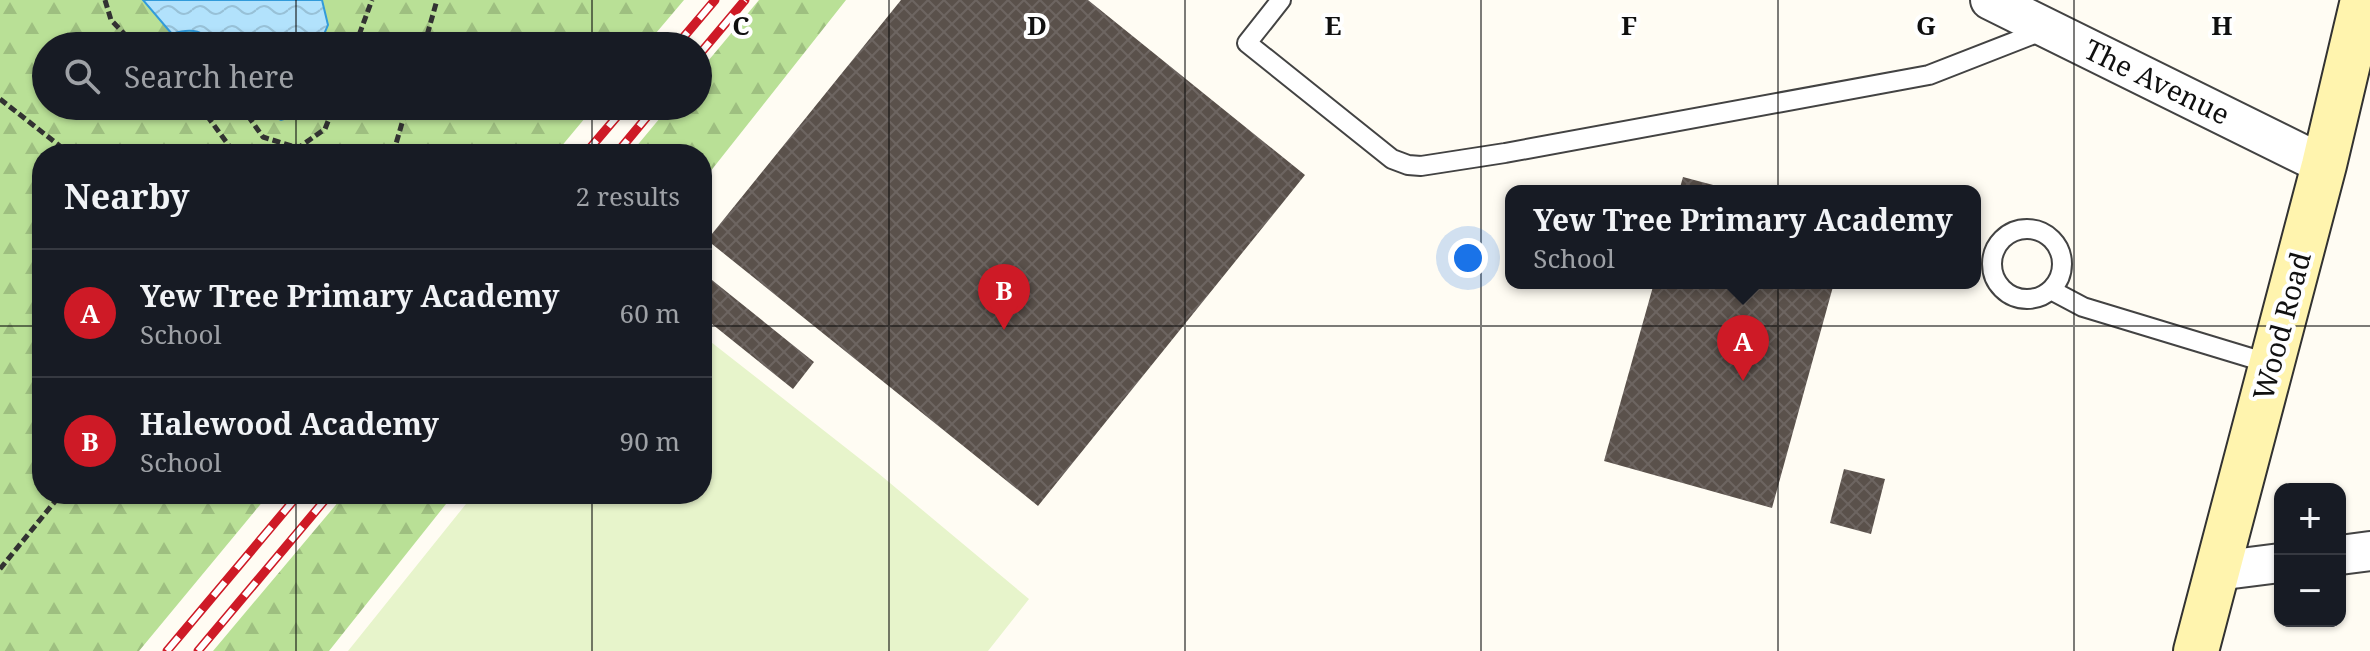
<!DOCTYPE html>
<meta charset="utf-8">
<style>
:root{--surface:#171b24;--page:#20242c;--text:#f1f3f6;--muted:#9ea1a6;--line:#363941;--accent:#ce1a26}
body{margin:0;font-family:"Noto Serif",serif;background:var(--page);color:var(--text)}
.controls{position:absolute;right:24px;bottom:24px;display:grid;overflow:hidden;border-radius:16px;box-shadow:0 2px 6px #0004}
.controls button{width:72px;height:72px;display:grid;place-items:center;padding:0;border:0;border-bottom:2px solid var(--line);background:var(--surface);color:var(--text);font:40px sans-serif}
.you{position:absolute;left:1468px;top:258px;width:28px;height:28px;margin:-20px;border:6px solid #fff;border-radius:50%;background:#1a73e8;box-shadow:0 0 0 12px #1a73e833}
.badge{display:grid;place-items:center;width:52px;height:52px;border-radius:50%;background:var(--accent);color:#fff;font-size:26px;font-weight:700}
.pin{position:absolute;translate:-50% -66px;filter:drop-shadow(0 2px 4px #0008)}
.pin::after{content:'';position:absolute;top:42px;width:28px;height:24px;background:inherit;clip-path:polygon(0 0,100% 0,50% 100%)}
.popup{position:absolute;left:1505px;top:185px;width:476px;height:104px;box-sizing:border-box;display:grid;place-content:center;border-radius:16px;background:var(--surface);filter:drop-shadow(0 2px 6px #0005);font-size:26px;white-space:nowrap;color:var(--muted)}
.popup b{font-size:30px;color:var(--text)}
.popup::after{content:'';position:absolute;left:50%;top:100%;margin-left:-16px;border:16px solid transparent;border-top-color:var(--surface)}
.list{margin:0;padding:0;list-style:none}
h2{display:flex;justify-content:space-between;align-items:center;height:104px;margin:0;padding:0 32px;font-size:34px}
h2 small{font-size:26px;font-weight:400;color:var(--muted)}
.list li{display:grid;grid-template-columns:52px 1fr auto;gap:24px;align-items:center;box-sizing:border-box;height:128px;padding:0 32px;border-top:2px solid var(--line)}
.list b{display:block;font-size:30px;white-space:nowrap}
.list p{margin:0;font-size:26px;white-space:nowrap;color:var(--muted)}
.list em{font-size:26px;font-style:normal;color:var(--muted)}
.icon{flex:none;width:44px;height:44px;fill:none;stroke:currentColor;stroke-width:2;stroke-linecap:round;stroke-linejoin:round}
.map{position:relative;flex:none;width:2370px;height:651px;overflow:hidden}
.search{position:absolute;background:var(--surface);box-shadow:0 2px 6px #0004;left:32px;top:32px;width:680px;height:88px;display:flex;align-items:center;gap:20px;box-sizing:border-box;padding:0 28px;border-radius:44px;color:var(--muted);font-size:30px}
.panel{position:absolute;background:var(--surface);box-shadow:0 2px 6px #0004;left:32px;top:144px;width:680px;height:360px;border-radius:32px}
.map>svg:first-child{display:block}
.forest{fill:url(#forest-firs)}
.pitch{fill:#e7f4cb}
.water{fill:url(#water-waves);stroke:#329bda;stroke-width:2}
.building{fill:url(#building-cross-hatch)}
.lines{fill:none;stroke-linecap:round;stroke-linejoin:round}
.lane-casing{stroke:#434343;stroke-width:22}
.street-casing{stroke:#434343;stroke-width:42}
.secondary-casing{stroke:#323232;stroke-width:48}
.path{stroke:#323232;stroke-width:5;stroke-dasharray:8 4;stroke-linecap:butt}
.lane{stroke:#fff;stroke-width:18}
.street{stroke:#fff;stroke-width:38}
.secondary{stroke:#fff4ae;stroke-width:44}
.rail-casing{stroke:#ce1a26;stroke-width:9}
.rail{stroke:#fff;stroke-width:6;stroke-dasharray:18;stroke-linecap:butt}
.grid{fill:none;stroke:#101010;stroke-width:2;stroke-opacity:0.55}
.labels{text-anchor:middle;stroke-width:8;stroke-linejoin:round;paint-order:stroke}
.street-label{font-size:28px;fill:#101010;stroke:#fff}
.grid-label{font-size:26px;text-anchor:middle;font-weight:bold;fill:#101010;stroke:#fff;stroke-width:8;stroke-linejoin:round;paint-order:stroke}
</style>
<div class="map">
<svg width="2370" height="651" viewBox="0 0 2370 651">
<defs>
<pattern id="forest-firs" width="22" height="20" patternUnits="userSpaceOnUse" patternTransform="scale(2)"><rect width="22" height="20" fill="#b9e096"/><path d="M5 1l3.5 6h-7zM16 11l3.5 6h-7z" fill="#9ebf80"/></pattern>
<pattern id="water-waves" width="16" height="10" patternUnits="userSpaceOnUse" patternTransform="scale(2)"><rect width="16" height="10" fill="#b2e2fc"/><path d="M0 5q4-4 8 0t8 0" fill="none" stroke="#98c1d7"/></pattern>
<pattern id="building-cross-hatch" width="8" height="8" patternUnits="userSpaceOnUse" patternTransform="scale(2)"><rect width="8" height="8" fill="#5a514b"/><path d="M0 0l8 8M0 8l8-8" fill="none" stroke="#6d6561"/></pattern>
</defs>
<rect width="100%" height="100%" fill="#fffcf3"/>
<!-- forest -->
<path class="forest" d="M0,0H143L172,34C194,28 203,30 219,46H46V106H260L262,111L304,113L305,106H595L555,154H42V494H269L139,651H0Z
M322,0H684L645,46H319L328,25Z
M759,0H846L702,182V154H630L670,106H698V73Z
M345,494H454L329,651H213Z"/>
<!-- pitch -->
<path class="pitch" d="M702,335L878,473L1029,599L988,651H348L474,494H702Z"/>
<!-- water -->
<path class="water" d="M143,0H322L328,25L319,46H219C203,31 193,27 172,34Z
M260,106H305L304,113L281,120L262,111Z"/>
<!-- building -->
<path class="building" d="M901,0H1088L1305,175L1038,506L707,240Z
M1683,177L1732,190L1731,191H1679Z
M702,272L814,362L793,389L702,316Z
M1654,283H1834L1772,508L1604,461Z
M1844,469L1885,479L1871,534L1830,523Z"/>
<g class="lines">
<!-- lane casing -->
<g class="lane-casing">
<path id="lane" d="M1281,0L1247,43L1392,159L1408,165L1421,166L1505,153L1929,75L2047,29
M1992 264a35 35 0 1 1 70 0a35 35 0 1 1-70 0Z
M2051,290L2083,307L2271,364"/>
</g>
<!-- street casing -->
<g class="street-casing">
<path id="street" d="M1990,0L2324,165
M2340,555L2370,551
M2217,571L2280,563"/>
</g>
<!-- secondary casing -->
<g class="secondary-casing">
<path id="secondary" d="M2196,651L2324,165L2363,0"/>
</g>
<!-- path -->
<path class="path" d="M105,0L111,20L136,46
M355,46L372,0
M424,46L437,0
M0,99L70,154
M200,106L235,154
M241,106L263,137L298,148L325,129L334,106
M393,154L407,106
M0,569L61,494"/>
<!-- lane -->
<use href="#lane" class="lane"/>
<!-- street -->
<use href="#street" class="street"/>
<!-- secondary -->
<use href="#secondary" class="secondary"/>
<!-- rail casing -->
<g class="rail-casing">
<path id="rail" d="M676,46L715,0
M698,56L745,0
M585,154L626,106
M616,154L656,106
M167,651L299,494
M198,651L330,494"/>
</g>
<!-- rail -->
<use href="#rail" class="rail"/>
</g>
<!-- grid -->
<path class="grid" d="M296,0V46M592,0V46M889,0V651M1185,0V651M1481,0V651M1778,0V651M2074,0V651M296,106V154M592,106V154M0,326H42M702,326H2370M296,494V651M592,494V651"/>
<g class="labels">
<!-- street labels -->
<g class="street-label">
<text transform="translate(2157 82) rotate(26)" y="10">The Avenue</text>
<text transform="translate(2282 326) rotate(-75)" y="10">Wood Road</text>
</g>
</g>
<g class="grid-label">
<text x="741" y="35">C</text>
<text x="1037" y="35">D</text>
<text x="1333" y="35">E</text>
<text x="1629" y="35">F</text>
<text x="1926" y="35">G</text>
<text x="2222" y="35">H</text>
</g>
</svg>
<div class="controls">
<button>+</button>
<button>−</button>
</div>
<div class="you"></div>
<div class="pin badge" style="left:1743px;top:381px">A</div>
<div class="popup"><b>Yew Tree Primary Academy</b>School</div>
<div class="pin badge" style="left:1004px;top:330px">B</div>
<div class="search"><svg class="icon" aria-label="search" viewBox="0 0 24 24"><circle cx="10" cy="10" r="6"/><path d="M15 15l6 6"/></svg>Search here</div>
<section class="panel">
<h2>Nearby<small>2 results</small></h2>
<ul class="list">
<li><span class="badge">A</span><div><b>Yew Tree Primary Academy</b><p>School</p></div><em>60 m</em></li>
<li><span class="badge">B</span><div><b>Halewood Academy</b><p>School</p></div><em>90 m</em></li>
</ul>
</section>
</div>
